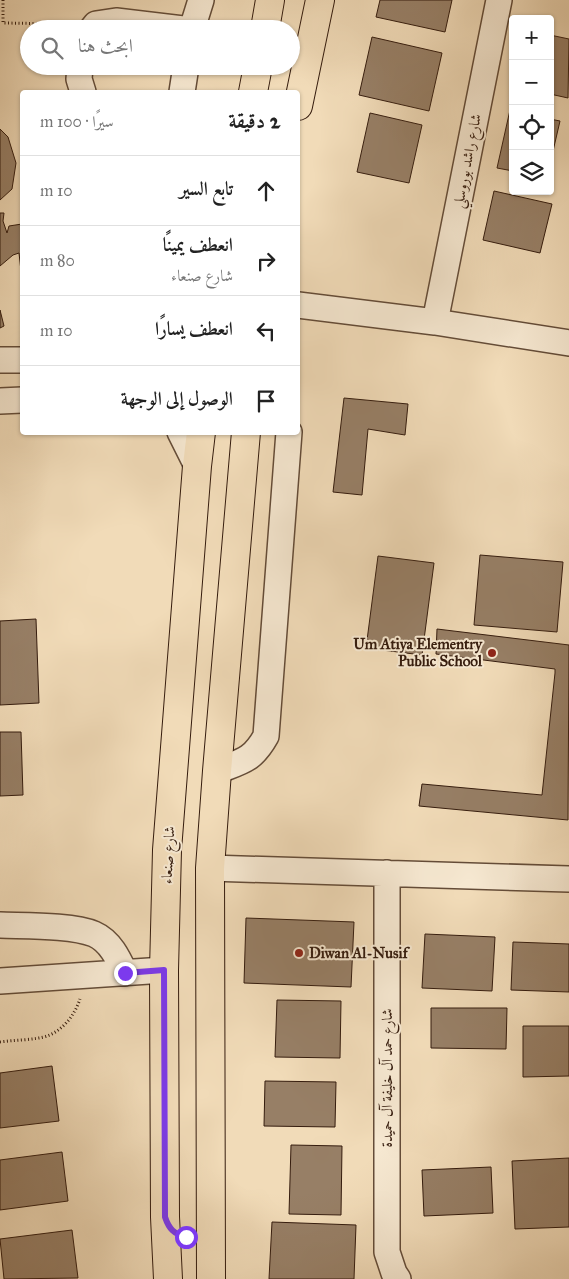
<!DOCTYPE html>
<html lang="ar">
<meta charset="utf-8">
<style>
:root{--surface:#fff;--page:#f2f2f2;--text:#222;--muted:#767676;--line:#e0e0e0}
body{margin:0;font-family:"IM FELL Great Primer",Amiri,serif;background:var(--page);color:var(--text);direction:rtl}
.controls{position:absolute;right:15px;top:15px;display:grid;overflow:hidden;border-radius:5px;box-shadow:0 1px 4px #0004}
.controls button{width:45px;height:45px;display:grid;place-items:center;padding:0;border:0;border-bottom:1px solid var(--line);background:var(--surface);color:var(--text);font:25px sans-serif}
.stop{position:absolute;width:15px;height:15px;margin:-11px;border:4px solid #7c3aed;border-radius:50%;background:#fff}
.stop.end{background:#7c3aed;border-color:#fff;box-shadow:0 1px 5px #0008}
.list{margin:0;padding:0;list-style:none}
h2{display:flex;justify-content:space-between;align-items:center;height:65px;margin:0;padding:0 20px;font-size:21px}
h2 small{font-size:16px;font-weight:400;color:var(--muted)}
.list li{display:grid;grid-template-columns:32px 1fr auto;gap:15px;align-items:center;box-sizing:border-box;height:70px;padding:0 20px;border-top:1px solid var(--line)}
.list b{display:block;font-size:19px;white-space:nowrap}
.list p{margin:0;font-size:16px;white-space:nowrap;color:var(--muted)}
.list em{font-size:16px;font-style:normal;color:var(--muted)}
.icon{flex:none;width:28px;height:28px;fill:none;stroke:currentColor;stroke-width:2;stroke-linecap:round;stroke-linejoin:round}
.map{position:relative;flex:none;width:569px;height:1279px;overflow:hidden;direction:ltr}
.search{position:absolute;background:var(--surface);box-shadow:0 1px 4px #0004;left:20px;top:20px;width:280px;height:55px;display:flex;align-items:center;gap:12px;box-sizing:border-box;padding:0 18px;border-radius:28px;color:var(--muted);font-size:19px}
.panel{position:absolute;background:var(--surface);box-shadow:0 1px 4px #0004;left:20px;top:90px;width:280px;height:345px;border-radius:5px;direction:rtl}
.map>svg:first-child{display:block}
.building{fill:#977f66;stroke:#351c0e}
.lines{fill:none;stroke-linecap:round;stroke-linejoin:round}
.minor-casing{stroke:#644c38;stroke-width:28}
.major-casing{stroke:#351c0e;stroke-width:30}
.path{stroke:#351c0e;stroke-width:3;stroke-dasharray:1 2.5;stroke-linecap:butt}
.minor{stroke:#f6e8d1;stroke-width:25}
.major{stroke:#f1dbb8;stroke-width:28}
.route{stroke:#7c3aed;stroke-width:6}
.poi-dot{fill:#8f2418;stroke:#f6e8d1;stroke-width:2}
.labels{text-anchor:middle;stroke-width:4;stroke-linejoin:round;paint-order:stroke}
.street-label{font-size:15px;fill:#351c0e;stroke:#f6e8d1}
.poi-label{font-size:15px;font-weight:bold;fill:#351c0e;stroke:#f6e8d1;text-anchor:end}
</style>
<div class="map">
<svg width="569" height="1279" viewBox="0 0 569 1279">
<rect width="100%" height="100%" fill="#f1dbb8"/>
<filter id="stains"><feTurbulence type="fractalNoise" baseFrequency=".004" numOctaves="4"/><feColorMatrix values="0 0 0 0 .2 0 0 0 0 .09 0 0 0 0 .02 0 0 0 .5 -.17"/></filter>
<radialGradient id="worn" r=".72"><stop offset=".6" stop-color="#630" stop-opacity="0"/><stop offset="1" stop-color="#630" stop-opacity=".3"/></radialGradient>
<!-- building -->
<path class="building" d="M380,0H452L445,32L376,17Z
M550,35L569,39L568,98L550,94Z
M372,37L442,53L429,111L359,95Z
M510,110H513V171L497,168Z
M370,113L422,125L409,183L357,172Z
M550,119L560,121L550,164Z
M0,129L8,137L16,163L12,189L0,200Z
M494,191L552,204L540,253L483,240Z
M0,213H4L3,221L7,233L9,226L22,224V280L19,253L13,255L0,266Z
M0,310L4,326L0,328Z
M344,398L408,404L405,435L368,429L362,495L333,492Z
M480,555L563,562L557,632L474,625Z
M378,556L434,563L422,655L366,648Z
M36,619L39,703L0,705V621Z
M437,629L569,645L568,820L419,806L422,784L542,795L555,673V669L436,654Z
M0,732H21L23,795L0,796Z
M246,918L354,922L351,987L244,983Z
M425,934L495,937L492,991L422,988Z
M513,942L569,944V992L511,990Z
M277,1000L341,1001L340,1058L275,1057Z
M431,1008H507L506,1049L431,1048Z
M523,1026H569V1076L523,1077Z
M52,1066L59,1121L0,1128V1073Z
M265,1081L336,1082L335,1127L264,1126Z
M291,1145L342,1146L341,1215L289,1214Z
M62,1152L68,1201L0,1210V1160Z
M569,1158V1227L515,1229L512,1161Z
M491,1167L493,1213L424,1216L422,1170Z
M272,1222L356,1225L354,1279H269Z
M72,1230L78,1278L4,1279L0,1239Z"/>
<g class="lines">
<!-- minor casing -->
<g class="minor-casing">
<path id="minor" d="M92,29L96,24L116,21L183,29
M192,29L201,0
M80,66L79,79L83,92
M182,92L186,66
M298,305L435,322L569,343
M435,322L499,0
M0,360H22
M0,401L22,400
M180,432L197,466
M217,771C242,761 252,761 266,736L289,432
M210,868L569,879
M387,873V1252L394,1273L398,1279
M0,925C25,926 73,925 94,934C110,941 118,958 125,973
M0,981L164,970"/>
</g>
<!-- major casing -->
<g class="major-casing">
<path id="major" d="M265,29L270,0
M253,92L258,66
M298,106L320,0
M168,1279L165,1217L164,970L167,850L197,466L201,432
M211,1279L210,868L217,771L246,432"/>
</g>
<!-- path -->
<path class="path" d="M3,0V23L72,24
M0,1042C13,1040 36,1040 47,1036C64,1030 75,1014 80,999"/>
<!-- minor -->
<use href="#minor" class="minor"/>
<!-- major -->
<use href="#major" class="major"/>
</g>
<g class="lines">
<!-- route -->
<path class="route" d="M125,973L164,970L165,1217C169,1229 174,1234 186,1237"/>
</g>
<!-- markers -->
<g class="poi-dot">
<circle cx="492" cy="653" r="5"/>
<circle cx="299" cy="953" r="5"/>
</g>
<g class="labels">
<!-- street labels -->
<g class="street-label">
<text transform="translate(467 161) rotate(-79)" y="5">شارع راشد بوروسلي</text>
<text transform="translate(168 855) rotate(-87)" y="5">شارع صنعاء</text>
<text transform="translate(387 1078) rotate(-90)" y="5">شارع حمد آل خليفة آل حميدة</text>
</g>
<!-- poi labels -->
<g class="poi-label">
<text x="482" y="649">Um Atiya Elementry<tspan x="482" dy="17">Public School</tspan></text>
<text x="309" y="958" text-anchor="start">Diwan Al-Nusif</text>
</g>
</g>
<rect width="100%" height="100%" filter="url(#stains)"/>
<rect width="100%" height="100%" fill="url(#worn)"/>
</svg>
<div class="controls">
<button>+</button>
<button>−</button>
<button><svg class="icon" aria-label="locate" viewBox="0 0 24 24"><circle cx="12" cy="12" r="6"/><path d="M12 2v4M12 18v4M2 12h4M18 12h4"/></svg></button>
<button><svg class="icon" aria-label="layers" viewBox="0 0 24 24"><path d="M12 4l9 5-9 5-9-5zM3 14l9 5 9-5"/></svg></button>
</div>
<div class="stop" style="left:186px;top:1237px"></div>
<div class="stop end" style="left:125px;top:973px"></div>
<div class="search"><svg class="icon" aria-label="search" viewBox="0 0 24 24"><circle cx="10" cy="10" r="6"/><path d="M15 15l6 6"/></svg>ابحث هنا</div>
<section class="panel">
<h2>2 دقيقة<small>سيرًا · 100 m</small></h2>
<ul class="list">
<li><svg class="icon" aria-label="ahead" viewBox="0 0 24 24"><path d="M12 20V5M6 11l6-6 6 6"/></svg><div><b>تابع السير</b></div><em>10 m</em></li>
<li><svg class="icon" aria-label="right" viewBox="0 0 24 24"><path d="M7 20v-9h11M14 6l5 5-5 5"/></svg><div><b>انعطف يمينًا</b><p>شارع صنعاء</p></div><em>80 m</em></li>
<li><svg class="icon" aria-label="left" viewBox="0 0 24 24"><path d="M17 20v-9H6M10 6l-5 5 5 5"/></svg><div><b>انعطف يسارًا</b></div><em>10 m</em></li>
<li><svg class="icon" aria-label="arrive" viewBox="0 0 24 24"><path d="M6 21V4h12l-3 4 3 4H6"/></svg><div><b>الوصول إلى الوجهة</b></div></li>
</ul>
</section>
</div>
